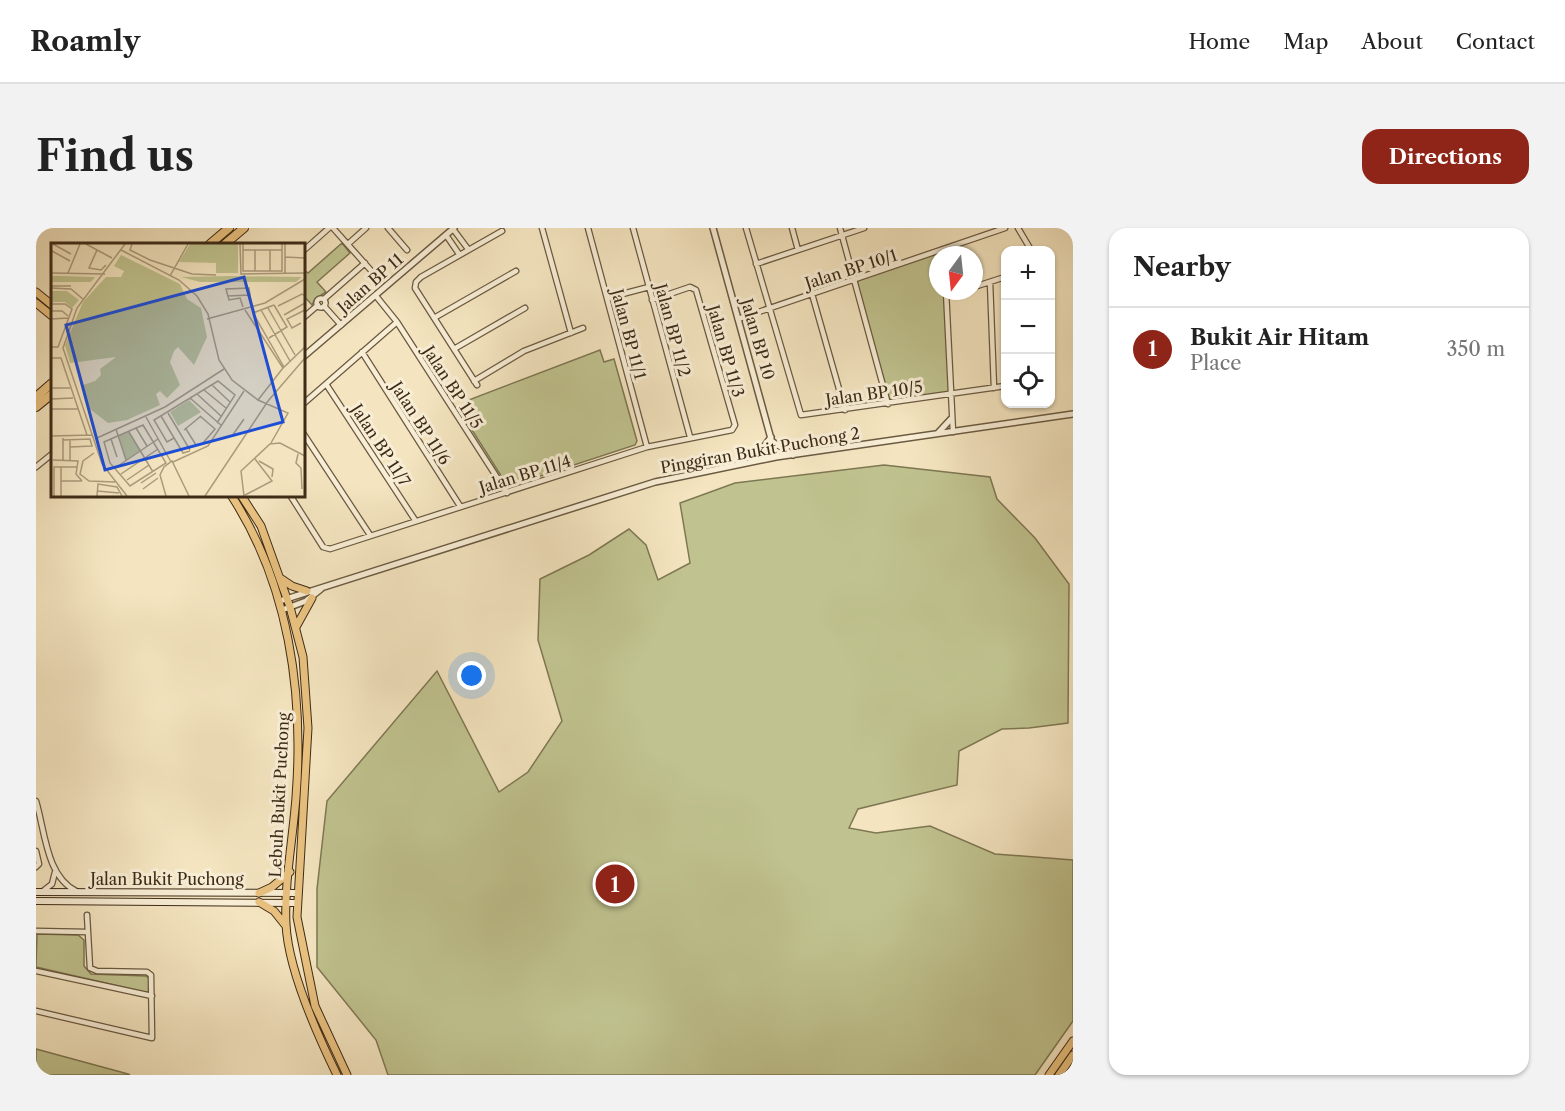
<!DOCTYPE html>
<meta charset="utf-8">
<style>
:root{--surface:#fff;--page:#f2f2f2;--text:#222;--muted:#767676;--line:#e0e0e0;--accent:#8f2418}
body{margin:0;font-family:"Libre Caslon Text",serif;background:var(--page);color:var(--text)}
.controls{position:absolute;right:18px;top:18px;display:grid;overflow:hidden;border-radius:12px;box-shadow:0 2px 4px #0004}
.controls button{width:54px;height:54px;display:grid;place-items:center;padding:0;border:0;border-bottom:2px solid var(--line);background:var(--surface);color:var(--text);font:30px sans-serif}
.compass{position:absolute;left:893px;top:18px;width:54px;height:54px;border-radius:50%;background:var(--surface);box-shadow:0 2px 4px #0004;rotate:195deg}
.you{position:absolute;left:436px;top:448px;width:21px;height:21px;margin:-15px;border:4px solid #fff;border-radius:50%;background:#1a73e8;box-shadow:0 0 0 9px #1a73e833}
.badge{display:grid;place-items:center;width:39px;height:39px;border-radius:50%;background:var(--accent);color:#fff;font-size:20px;font-weight:700}
.pin{position:absolute;translate:-50% -50%;border:3px solid #fff;box-shadow:0 2px 6px #0006}
.list{margin:0;padding:0;list-style:none}
h2{display:flex;justify-content:space-between;align-items:center;height:78px;margin:0;padding:0 24px;font-size:26px}
h2 small{font-size:20px;font-weight:400;color:var(--muted)}
.list li{display:grid;grid-template-columns:39px 1fr auto;gap:18px;align-items:center;box-sizing:border-box;height:84px;padding:0 24px;border-top:2px solid var(--line)}
.list b{display:block;font-size:22px;white-space:nowrap}
.list p{margin:0;font-size:20px;white-space:nowrap;color:var(--muted)}
.list em{font-size:20px;font-style:normal;color:var(--muted)}
.icon{flex:none;width:33px;height:33px;fill:none;stroke:currentColor;stroke-width:2;stroke-linecap:round;stroke-linejoin:round}
.map{position:relative;flex:none;width:1037px;height:847px;overflow:hidden;border-radius:18px}
header{display:flex;align-items:center;gap:36px;box-sizing:border-box;height:84px;padding:0 30px;background:var(--surface);border-bottom:2px solid var(--line)}
header strong{font-size:28px}
nav{display:flex;gap:33px;margin-inline-start:auto;font-size:21px}
.intro{display:flex;align-items:center;justify-content:space-between;box-sizing:border-box;height:144px;padding:0 36px}
h1{margin:0;font-size:42px}
.button{padding:15px 27px;border-radius:18px;background:var(--accent);color:#fff;font-size:21px;font-weight:700}
main{display:flex;gap:36px;padding:0 36px}
aside{flex:1;background:var(--surface);border-radius:18px;box-shadow:0 2px 4px #0004}
.map>svg:first-child{display:block}
.green{fill:#c0c38f;stroke:#7e7753;stroke-width:1.5}
.lines{fill:none;stroke-linecap:round;stroke-linejoin:round}
.minor-casing{stroke:#6b5a41;stroke-width:7}
.tertiary-casing{stroke:#6b5a41;stroke-width:8}
.secondary-casing{stroke:#3d2b17;stroke-width:8}
.primary-casing{stroke:#3d2b17;stroke-width:9}
.motorway-casing{stroke:#3d2b17;stroke-width:10}
.minor{stroke:#f8eed6;stroke-width:4.5}
.tertiary{stroke:#f8eed6;stroke-width:5}
.secondary{stroke:#f8eed6;stroke-width:6}
.primary{stroke:#eac280;stroke-width:7}
.motorway{stroke:#eac280;stroke-width:8}
.labels{text-anchor:middle;stroke-width:6;stroke-linejoin:round;paint-order:stroke}
.street-label{font-size:16px;fill:#3d2b17;stroke:#f8eed6}
.inset-road{fill:none;stroke:#ab9b7c;stroke-width:1.5}
.view{fill:#1d4ed8;fill-opacity:0.15;stroke:#1d4ed8;stroke-width:3}
.inset-edge{fill:none;stroke:#3d2b17;stroke-width:3}
</style>
<header>
<strong>Roamly</strong>
<nav><a>Home</a><a>Map</a><a>About</a><a>Contact</a></nav>
</header>
<div class="intro"><h1>Find us</h1><a class="button">Directions</a></div>
<main>
<div class="map">
<svg width="1037" height="847" viewBox="0 0 1037 847">
<rect width="100%" height="100%" fill="#f4e5c0"/>
<filter id="stains"><feTurbulence type="fractalNoise" baseFrequency=".00333" numOctaves="4"/><feColorMatrix values="0 0 0 0 .2 0 0 0 0 .09 0 0 0 0 .02 0 0 0 .5 -.17"/></filter>
<radialGradient id="worn" r=".72"><stop offset=".6" stop-color="#630" stop-opacity="0"/><stop offset="1" stop-color="#630" stop-opacity=".3"/></radialGradient>
<!-- green -->
<path class="green" d="M306,15L314,25L281,54L290,64L279,71L276,77L267,67V41L272,45Z
M908,22L909,27H902V63H910L915,167L852,176L818,52Z
M564,122L568,134L578,131L601,213L599,217L477,257L469,254L429,191L438,185L430,173Z
M848,237L954,249L961,271L999,310L1033,356L1032,495L993,500L966,501L923,523L921,557L822,581L813,600L840,605L894,598L959,626L1037,632V793L999,847H352L340,812L281,739V661L291,573L401,443L463,564L492,544L526,493L502,412L504,351L553,327L593,301L610,317L622,352L654,335L644,275L699,255Z
M1,706L42,707L48,712V738L55,746L110,748L114,751L113,765L0,739Z
M0,821L92,846L94,847H0Z"/>
<g class="lines">
<!-- minor casing -->
<g class="minor-casing">
<path id="minor" d="M297,0L340,48
M352,0L371,22
M506,0L535,105
M552,0L611,219
M597,0L654,209
M710,0L765,187L969,158
M756,0L762,22
M804,0L852,176
M982,0L995,22
M417,1L432,21
M410,7L423,26
M312,16L330,0
M267,23L293,0
M720,36L828,0
M954,54L958,160
M938,59L969,49
M910,63L917,204
M776,66L809,182
M340,68L361,94L471,265
M911,68L927,63
M571,70L613,59
M280.5 75a4.5 4.5 0 1 1 9 0a4.5 4.5 0 1 1-9 0Z
M288,71L329,35
M288,78L305,97
M267,90L282,77
M398,90L480,43
M702,91L969,0
M418,121L489,80
M326,124L424,278
M438,153L488,123L547,100
M290,156L379,292
M441,157L379,60L380,54L385,49L466,3
M267,176L361,94
M267,205L334,307
M0,239L16,226
M254,267L287,319L294,321L611,219L696,202L699,197L660,62L654,59L616,72
M0,573C9,603 10,648 40,663
M0,623L3,636L0,639
M7,663L16,656L19,644
M0,703L51,704
M0,743L116,768
M0,783L116,810L115,747L111,744L61,743L54,740L51,687"/>
</g>
<!-- tertiary casing -->
<g class="tertiary-casing">
<path id="tertiary" d="M677,0L740,229
M267,129L418,0
M902,205L915,191
M737,214L757,227
M718,233L735,209
M247,372L619,254L740,229L1037,186
M246,382L270,373L285,361"/>
</g>
<!-- secondary casing -->
<g class="secondary-casing">
<path id="secondary" d="M0,664L262,665
M0,673L261,675"/>
</g>
<!-- primary casing -->
<g class="primary-casing">
<path id="primary" d="M0,64L16,77
M0,75L16,88
M195,267C253,356 268,465 260,569C257,610 248,656 250,696C252,742 281,806 301,847
M205,267L225,298L254,379L267,429L272,500L261,689L279,778L311,847
M244,350L256,358L271,363
M260,399L276,370
M223,665L236,659L254,644
M223,674L238,683L250,698
M1013,847L1037,813
M1023,847L1037,827"/>
</g>
<!-- motorway casing -->
<g class="motorway-casing">
<path id="motorway" d="M174,16L193,0
M189,16L208,0
M0,169L16,155
M0,179L16,166"/>
</g>
<!-- minor -->
<use href="#minor" class="minor"/>
<!-- tertiary -->
<use href="#tertiary" class="tertiary"/>
<!-- secondary -->
<use href="#secondary" class="secondary"/>
<!-- primary -->
<use href="#primary" class="primary"/>
<!-- motorway -->
<use href="#motorway" class="motorway"/>
</g>
<g class="labels">
<!-- street labels -->
<g class="street-label">
<text transform="translate(815 41) rotate(-18)" y="6">Jalan BP 10/1</text>
<text transform="translate(334 55) rotate(-41)" y="6">Jalan BP 11</text>
<text transform="translate(637 102) rotate(75)" y="6">Jalan BP 11/2</text>
<text transform="translate(593 106) rotate(75)" y="6">Jalan BP 11/1</text>
<text transform="translate(722 111) rotate(74)" y="6">Jalan BP 10</text>
<text transform="translate(690 123) rotate(74)" y="6">Jalan BP 11/3</text>
<text transform="translate(417 159) rotate(57)" y="6">Jalan BP 11/5</text>
<text transform="translate(838 165) rotate(-8)" y="6">Jalan BP 10/5</text>
<text transform="translate(385 195) rotate(57)" y="6">Jalan BP 11/6</text>
<text transform="translate(345 217) rotate(57)" y="6">Jalan BP 11/7</text>
<text transform="translate(724 222) rotate(-10)" y="6">Pinggiran Bukit Puchong 2</text>
<text transform="translate(489 246) rotate(-17)" y="6">Jalan BP 11/4</text>
<text transform="translate(243 567) rotate(-87)" y="6">Lebuh Bukit Puchong</text>
<text x="131" y="657">Jalan Bukit Puchong</text>
</g>
</g>
<!-- overview -->
<g transform="translate(15 15)">
<rect width="254" height="254" fill="#f4e5c0"/>
<path d="M139,1H187V30H165V20L128,19ZM70,12L129,41L136,56L150,65L156,94L143,122L127,104L123,108L119,119L129,142L116,155L109,148L105,151L109,162L76,177L57,180L39,166L32,142L44,138L50,132L49,126L65,114L19,120L14,102L32,59L55,34H70L73,28L63,23ZM0,33H10L44,34L40,39H0ZM130,34L177,33L251,34L245,39H149ZM0,48H16L28,57L21,65L14,59H0ZM138,157L150,169L127,183L119,169ZM78,188L89,208L75,217L68,193Z" fill="#c0c38f"/>
<path class="inset-road" d="M2,1L20,11M35,1L61,15M74,1L26,65L12,105L51,221L76,253M81,1L79,7L99,17L141,31L165,32M189,1L190,31L254,30M192,1V28H231V1M234,1V31M46,7L38,25L50,27L55,22M70,7L128,37L146,53L157,71L168,117L181,137L207,157L237,170L220,200M192,7H231M204,7V28M219,7V28M1,8L19,18M234,14L254,15M0,30L54,31M17,30L29,1M119,33L137,1M0,43H20M0,45L20,46L33,57M177,53L199,52M0,61H14L21,66L7,104H0M223,62L202,70L233,124M227,63L251,51L254,53M192,64L189,55L178,57L175,46L198,45L200,58M217,65L244,112M194,67L232,125L254,104M210,67L239,118M0,68H11L17,73M233,72L254,60M0,76L18,75M156,76L214,60L254,36M250,80L241,85L236,76L254,67M218,95L236,84L223,62M0,115H10L36,192M161,142L179,159M0,145H19M153,147L175,165M146,151L170,173M139,155L171,183M0,156L22,155M207,157L232,125M0,166H27M117,170L139,207M110,173L132,210L139,208M149,173L164,186L152,200M95,174L120,219M92,182L115,220L79,243L59,220L53,199ZM85,185L96,203M65,186L75,217M135,186L145,202M133,187L150,173M78,189L102,229M0,193L41,192M181,193L193,176M123,195L116,199L103,177L167,138L184,152L166,180M60,196L66,214M12,197L39,196L41,203L19,204M48,206L46,195L114,164L173,126M43,210L32,218L29,231L38,238L64,239M247,211L245,220L250,225L251,246M2,217L27,218L25,231L31,238M12,217V195M19,217V197M208,218L222,226L221,234M122,219L157,203L193,148M10,224V253M64,225L107,196M70,231L107,206M76,237L98,222M10,238H31M90,240L105,230M92,246L107,235M46,248L68,250M194,252L221,238L204,216M3,253V224H26M46,253L47,241L66,244L71,253M115,253L109,232L113,224L121,218L138,253M154,253L217,158L254,115M193,253L190,228L219,201L229,200L254,213"/>
<path class="view" d="M193,34L232,179L54,227L15,82Z"/>
<rect width="254" height="254" class="inset-edge"/>
</g>
<rect width="100%" height="100%" filter="url(#stains)"/>
<rect width="100%" height="100%" fill="url(#worn)"/>
</svg>
<div class="controls">
<button>+</button>
<button>−</button>
<button><svg class="icon" aria-label="locate" viewBox="0 0 24 24"><circle cx="12" cy="12" r="6"/><path d="M12 2v4M12 18v4M2 12h4M18 12h4"/></svg></button>
</div>
<svg class="compass" viewBox="-18 -18 36 36"><path d="M0-13l5 13h-10z" fill="#e53935"/><path d="M0 13l5-13h-10z" fill="#767676"/></svg>
<div class="you"></div>
<div class="pin badge" style="left:579px;top:656px">1</div>
</div>
<aside>
<h2>Nearby<small></small></h2>
<ul class="list">
<li><span class="badge">1</span><div><b>Bukit Air Hitam</b><p>Place</p></div><em>350 m</em></li>
</ul>
</aside>
</main>
